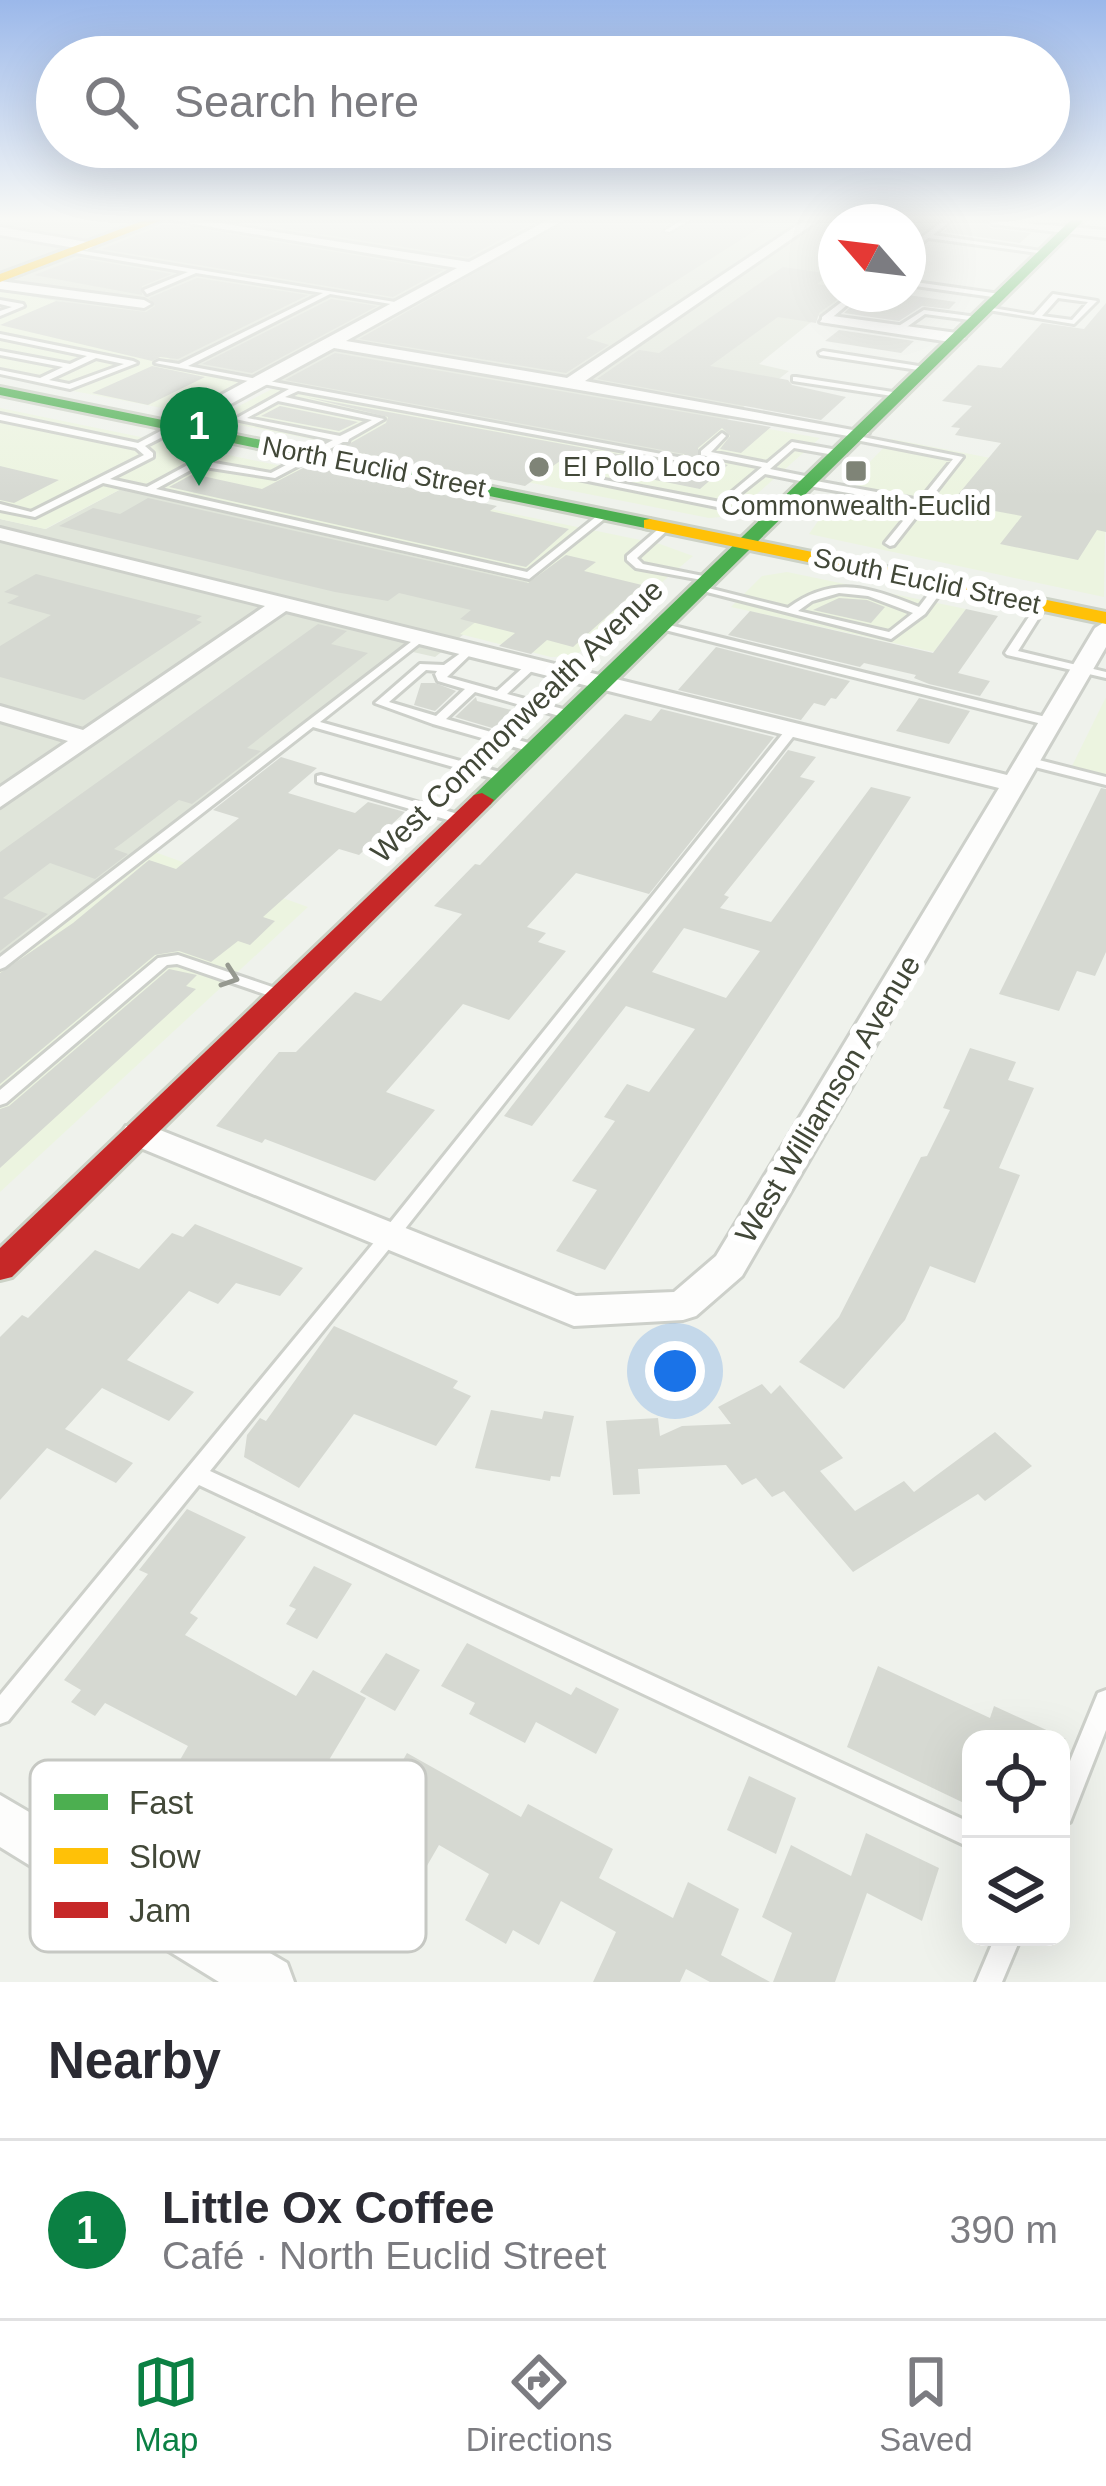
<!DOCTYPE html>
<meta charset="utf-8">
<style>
:root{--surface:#fff;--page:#f2f2f3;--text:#2b2b33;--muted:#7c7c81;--line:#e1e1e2;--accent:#0b8043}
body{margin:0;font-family:Helvetica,sans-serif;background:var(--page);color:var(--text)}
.controls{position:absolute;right:36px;bottom:36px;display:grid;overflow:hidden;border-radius:24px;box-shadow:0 12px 48px #0002}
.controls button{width:108px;height:108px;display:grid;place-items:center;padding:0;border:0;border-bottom:3px solid var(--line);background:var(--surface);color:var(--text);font:60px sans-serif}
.compass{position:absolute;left:818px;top:204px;width:108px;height:108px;border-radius:50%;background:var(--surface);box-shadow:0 12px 48px #0002;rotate:298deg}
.you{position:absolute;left:675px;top:1371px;width:42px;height:42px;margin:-30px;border:9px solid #fff;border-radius:50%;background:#1a73e8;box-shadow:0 0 0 18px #1a73e833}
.badge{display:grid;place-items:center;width:78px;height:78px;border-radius:50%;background:var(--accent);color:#fff;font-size:39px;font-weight:700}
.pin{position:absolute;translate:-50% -99px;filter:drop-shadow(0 3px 6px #0008)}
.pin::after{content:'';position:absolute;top:63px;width:42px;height:36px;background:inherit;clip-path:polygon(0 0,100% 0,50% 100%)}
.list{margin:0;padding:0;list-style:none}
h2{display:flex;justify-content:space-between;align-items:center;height:156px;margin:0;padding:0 48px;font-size:51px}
h2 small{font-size:39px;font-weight:400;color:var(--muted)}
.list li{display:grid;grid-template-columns:78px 1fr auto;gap:36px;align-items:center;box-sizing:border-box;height:180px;padding:0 48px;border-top:3px solid var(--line)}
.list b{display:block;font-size:45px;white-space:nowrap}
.list p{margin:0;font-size:39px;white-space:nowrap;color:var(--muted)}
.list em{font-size:39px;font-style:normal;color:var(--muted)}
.icon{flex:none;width:66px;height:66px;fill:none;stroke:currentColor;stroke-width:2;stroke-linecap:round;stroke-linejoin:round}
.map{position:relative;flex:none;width:1106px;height:1982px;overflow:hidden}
.search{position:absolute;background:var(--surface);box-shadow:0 12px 48px #0002;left:36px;right:36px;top:36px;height:132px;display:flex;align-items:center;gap:30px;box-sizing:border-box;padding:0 42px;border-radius:66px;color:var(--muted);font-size:45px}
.sheet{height:336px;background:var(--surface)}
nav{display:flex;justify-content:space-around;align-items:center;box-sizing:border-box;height:168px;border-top:3px solid var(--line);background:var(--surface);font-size:33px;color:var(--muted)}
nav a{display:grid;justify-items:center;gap:6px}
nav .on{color:var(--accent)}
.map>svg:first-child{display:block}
.residential{fill:#e0e5da}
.commercial{fill:#ecf4e0}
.building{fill:#d6d9d2;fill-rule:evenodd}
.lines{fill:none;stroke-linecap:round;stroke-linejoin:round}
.lane-casing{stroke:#cdd0ca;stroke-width:6}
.street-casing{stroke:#cdd0ca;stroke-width:6}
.fast-casing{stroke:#ccd2c6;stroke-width:6}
.slow-casing{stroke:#ccd2c6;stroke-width:6}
.jam-casing{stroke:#ccd2c6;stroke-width:6}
.lane{fill:#fdfdfc;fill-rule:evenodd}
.street{fill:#fdfdfc;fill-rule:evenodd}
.fast{fill:#4caf50;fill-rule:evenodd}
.slow{fill:#ffc107;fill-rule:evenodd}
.jam{fill:#c62828;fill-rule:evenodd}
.oneway{stroke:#969990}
.poi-dot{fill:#7f8477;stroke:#fff;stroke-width:4.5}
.labels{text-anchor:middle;stroke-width:12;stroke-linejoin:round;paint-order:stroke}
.far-street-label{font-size:27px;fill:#424838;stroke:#fff}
.far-poi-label{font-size:27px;fill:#424838;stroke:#fff;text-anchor:start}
.street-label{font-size:30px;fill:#424838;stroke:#fff}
.key{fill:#fff;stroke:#c6c8c3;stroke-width:3}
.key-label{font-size:33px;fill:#424838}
</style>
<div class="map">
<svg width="1106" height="1982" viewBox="0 0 1106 1982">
<rect width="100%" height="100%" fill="#eff2ec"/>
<!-- residential -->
<path class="residential" d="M0,220H938L908,244V222H836V294H846L759,364L789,371L680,457L164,360L225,331L0,291Z
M121,489L530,582L435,657L413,652L253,765L0,970V519L46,529Z"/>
<!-- commercial -->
<path class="commercial" d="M0,291L227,331L166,360L251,377L195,408L178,411L0,377Z
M284,383L680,457L724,421L820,438L732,516L709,518L230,423L227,412Z
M0,408L660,544L693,556L575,656L551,657L460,634L528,582L121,489L45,529L0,519Z
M892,439L1106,480L1104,597L809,534L832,501Z
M787,572L966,609L934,652L731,607L762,576Z
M1106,697V775L1072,766Z
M149,850L308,907L0,1192V970Z"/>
<!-- building -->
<path class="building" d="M229,220H538L468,257Z
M568,220L650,224L651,220H673L660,230L668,236L694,220H772L586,338L609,345L566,373L359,339Z
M955,220H982L991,228L1031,233L1020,243L944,232Z
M168,223L169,224L443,270L393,297L102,249Z
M79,258L172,274L142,286V295L34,275Z
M783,267L831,274L817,284L836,287V294H845L819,313L816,323L778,317L710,366L788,380L792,385L846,397L821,420L597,379L639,350L659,353Z
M197,278L308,295L178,359L160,357L152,361L0,325L56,301L146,312L155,306L149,298Z
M864,294H901L956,302L949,309L922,306L899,321L844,313Z
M331,299L377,306L252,373L202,364Z
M1106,303V532L1097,530L1078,560L1000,544L1022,516L951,503L1001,443L955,435L960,428L951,427L972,406L942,401L978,365L1001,368L1042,323L1084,329Z
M839,330L914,341L901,353L825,341Z
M335,353L771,427L741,453L720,449L730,436L722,428L698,448L700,459L728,465L700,489L560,461L525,486L340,449L386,423L388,417L306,397L678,465L687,459L684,454L285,380Z
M152,366L205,377L148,405L92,393Z
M280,406L358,422L339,431L261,416Z
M0,466L59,480L14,503L0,500Z
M307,466L497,506L490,511L569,529L526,567L169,487L193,474L262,489Z
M148,498L528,583L566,555L596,562L584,571L642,585L573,647L547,640L531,654L499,646L515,633L460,619L471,610L399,593L388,601L335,592L59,526L93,508L120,514Z
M36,574L202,616L196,620L202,622L84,700L0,677V646L51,615L7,603L19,596L4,592Z
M839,598L867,600L885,607L871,623L813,610Z
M966,609L998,616L958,673L990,681L980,696L929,684L914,678L916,675L864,663L860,667L728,635L750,611L933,653Z
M318,624L347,631L331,644L368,653L247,748L261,751L192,804L179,800L121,844L114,849L128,854L95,879L50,863L3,898L48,914L0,951V852Z
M716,647L850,681L836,699L831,698L825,706L814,703L801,720L678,690Z
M421,683H435L456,691L435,711L414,705Z
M476,697L477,701L519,712L499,730L455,717Z
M919,698L970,711L949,744L896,731Z
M661,709L774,737L649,894L576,873L527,927L546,933L538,942L566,951L509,1020L463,1004L386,1092L435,1110L375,1181L265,1139L262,1143L216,1126L279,1052H296L355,992L381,1001L462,914L434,906L475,864L480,865L625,714L651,721Z
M788,750L816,757L800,777L815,781L724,895L729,897L720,908L771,922L871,787L911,797L605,1270L556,1251L597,1190L572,1181L615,1121L604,1117L627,1084L649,1092L695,1029L626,1006L532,1126L504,1116ZM684,928L760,951L726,998L652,972Z
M281,757L317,768L288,793L355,813L368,802L405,812L359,855L339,849L263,917L275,921L250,945L238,941L211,962L179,951L155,955L0,1084V973L73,923L149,860L176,869L239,818L213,810Z
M1101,788L1106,789V952L1095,976L1077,971L1059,1011L999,994Z
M169,969L197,975L186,986L196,989L0,1168V1109L9,1106Z
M970,1048L1016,1062L1008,1080L1034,1088L999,1168L1020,1175L975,1283L930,1266L905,1320L844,1389L799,1362L839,1317L921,1157L927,1156L950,1110L943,1108Z
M195,1224L303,1268L280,1296L236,1283L218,1304L189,1291L127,1360L194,1392L169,1421L102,1388L65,1429L133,1463L116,1483L47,1448L0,1500V1337L22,1315L28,1318L95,1250L139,1269L172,1233L183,1237Z
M334,1326L458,1381L453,1388L471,1396L436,1446L354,1414L299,1488L244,1457L247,1435L260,1418L266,1421Z
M762,1384L771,1394L780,1385L843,1458L820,1471L855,1511L904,1481L914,1492L995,1432L1032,1466L985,1501L978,1494L853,1572L784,1491L772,1497L756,1478L742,1485L726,1465L638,1469L640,1494L613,1495L606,1421L658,1418L660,1436L682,1426L731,1424L718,1407Z
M491,1410L542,1419L544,1411L574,1416L560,1477L551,1476L550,1481L475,1468Z
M187,1509L246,1537L190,1613L198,1618L185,1635L296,1696L313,1670L366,1698L298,1812L288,1807L280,1821L180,1760L188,1746L105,1703L95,1716L71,1702L81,1690L64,1680L148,1574L139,1570Z
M314,1566L352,1584L317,1639L286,1624L296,1609L289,1606Z
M467,1643L571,1695L576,1687L619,1709L596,1754L536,1722L525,1743L469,1714L475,1703L441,1686Z
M386,1653L420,1670L395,1711L360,1692Z
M878,1666L990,1718L994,1706L1066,1739H971V1787L966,1804L847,1747Z
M407,1753L521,1817L528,1804L613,1849L599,1878L673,1918L688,1882L739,1909L721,1955L770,1982H710L686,1969L680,1982H593L616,1932L561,1901L539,1945L513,1930L506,1944L465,1920L489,1874L439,1845L413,1890L350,1854Z
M749,1776L796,1798L776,1854L727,1830Z
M866,1833L939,1868L922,1921L867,1893L835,1982H773L792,1933L762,1917L791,1845L851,1876Z"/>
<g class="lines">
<!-- lane casing -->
<g class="lane-casing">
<path id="lane" d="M682,220H690L669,232L664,231Z
M944,220H951L933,235L1048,252L1045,254L928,238L908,253V248Z
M72,249L401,303L397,305L330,294L188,366L683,458L679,461L298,391L285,397L384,419L349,439L348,442H343L275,478L198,466L156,489L527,572L602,512H608V516L529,579L103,483L35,517L0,510V504L31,512L144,455L136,448L0,420V414L138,443L172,425H178V429L145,446L153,453V457L110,479L147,487L197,460L271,473L333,440L235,419L289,389L155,363L159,361L179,364L323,293L196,273L147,294L144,290L188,272L70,252ZM278,401L372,420L340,436L247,418Z
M908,281L1000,294L1004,296L1000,298L908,285Z
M852,294H860L828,321H822V317Z
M1053,294L1097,301L1074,324L982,309L986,307L1034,315ZM1058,298L1088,302L1072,320L1042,316Z
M0,300L23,304L24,306L0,316V311L12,307L0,304Z
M924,310L977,317L981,319L977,321L925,314L901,331L894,329Z
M0,334L133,361L137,363L70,389L0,374V370L40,378L63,367L0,355V351L70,364L87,356L0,338ZM96,358L124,364L69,384L49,380Z
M823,351L925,367L929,369L925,371L820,355L819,353Z
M796,377L899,393L903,395L899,397L793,381V377Z
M722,433L726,436L711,452L767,463L792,442L843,451V455L840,456L794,448L770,469L815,478L816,481L920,500L953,459L856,440L853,439V435L963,457L894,545L890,546L885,543L916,505L809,486L806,485L805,482L765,474L722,508L568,477L573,474L720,502L762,467L701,455V451Z
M663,525L671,527L637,558L643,564L713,578V582L636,568L627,560V556Z
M938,582L947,584L925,614L891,639L695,589L700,586L788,608C835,574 870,588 919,607ZM839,593L868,596L913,613L889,632L798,611L812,601Z
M1038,603L1047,605L1018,651L1106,672V678L1007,655L1005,653Z
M661,623L1054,719L1056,722L1050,726L657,628L656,626Z
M420,635L424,636V640L320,722L507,774V780H499L313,727L5,967L0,969V957Z
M469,647L475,650L473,652L447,677L497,691L527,664H535V668L507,694L574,712L576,715L570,719L475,692L446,719L539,746V752L535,753L433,724L375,703L420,664L444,665ZM426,670L437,671L435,674L438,681L465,689L436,716L389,702Z
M792,726L796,727V733L393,1244L210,1471L971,1823V1848L199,1485L8,1721L0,1724V1695L381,1234L788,727Z
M1027,757L1106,777V785L1023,764V758Z
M321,775L465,816L467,819L465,822H455L317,782V776Z
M178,955L284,991L287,994L279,999L177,964L167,965L6,1103L0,1105V1090L158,958Z
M1106,1690V1730L1070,1822L1061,1825V1783L1098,1693Z
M995,1937H1021L1002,1982H976Z"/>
</g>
<!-- street casing -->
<g class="street-casing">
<path id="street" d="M170,220H200L469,262L548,220H564L346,341L567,378L805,220H819L585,381L869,433L860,438L334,348L181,431H169V423L457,268Z
M986,220L1106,230V238L992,224Z
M0,227L87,242L94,246L87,250L0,235Z
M0,281L144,300L151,304L144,308L0,289Z
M825,315L957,333L965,338L957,343L820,322Z
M0,528L1007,775L1095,628L1106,621V647L742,1276L696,1316L683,1320L574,1326L126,1142L121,1134L126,1126H150L576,1296L674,1292L716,1256L999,788L286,611L0,807V787L68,741L0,721V706L83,730L265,606L0,540Z
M0,1795L287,1963L294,1982H219L0,1847Z"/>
</g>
<!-- fast casing -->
<g class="fast-casing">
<path id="fast" d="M1071,220H1084L490,805H474L470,800L474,795Z
M0,387L650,519L659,524L650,529L0,395Z"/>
</g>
<!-- slow casing -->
<g class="slow-casing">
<path id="slow" d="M145,220H162L0,282V274Z
M650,519L1106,612V624L644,528V520Z"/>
</g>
<!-- jam casing -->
<g class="jam-casing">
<path id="jam" d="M482,793L494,800L490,805L12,1277L0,1280V1248L474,795Z"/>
</g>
<!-- lane -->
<use href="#lane" class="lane"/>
<!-- street -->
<use href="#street" class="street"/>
<!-- fast -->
<use href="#fast" class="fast"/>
<!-- slow -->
<use href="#slow" class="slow"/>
<!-- jam -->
<use href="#jam" class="jam"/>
</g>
<!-- one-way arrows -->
<defs><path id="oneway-chevron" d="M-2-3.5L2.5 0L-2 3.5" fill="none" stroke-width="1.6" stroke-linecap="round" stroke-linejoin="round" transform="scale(3)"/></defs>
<use class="oneway" href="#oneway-chevron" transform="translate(230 977) rotate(19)"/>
<!-- sky -->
<linearGradient id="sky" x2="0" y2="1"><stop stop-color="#9bb8ea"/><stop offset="0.44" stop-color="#f8f9f6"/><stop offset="1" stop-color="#f8f9f6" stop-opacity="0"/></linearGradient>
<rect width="1106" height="497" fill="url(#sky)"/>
<!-- markers -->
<g class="poi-dot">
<circle cx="539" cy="467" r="12"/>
<rect x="844" y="459" width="24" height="24" rx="6"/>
</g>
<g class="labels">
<!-- far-street labels -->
<g class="far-street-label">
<text transform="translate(374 467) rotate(11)" y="9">North Euclid Street</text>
<text transform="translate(927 581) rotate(12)" y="9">South Euclid Street</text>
</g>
<!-- far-poi labels -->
<g class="far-poi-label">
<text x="563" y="476">El Pollo Loco</text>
<text x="856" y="515" text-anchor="middle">Commonwealth-Euclid</text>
</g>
<!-- street labels -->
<g class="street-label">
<text transform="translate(517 721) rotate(-44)" y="10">West Commonwealth Avenue</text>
<text transform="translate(828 1099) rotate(-59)" y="10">West Williamson Avenue</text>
</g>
</g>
<!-- legend -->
<rect x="30" y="1760" width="396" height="192" rx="18" class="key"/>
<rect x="54" y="1794" width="54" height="16" fill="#4caf50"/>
<rect x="54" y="1848" width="54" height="16" fill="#ffc107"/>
<rect x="54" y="1902" width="54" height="16" fill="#c62828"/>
<g class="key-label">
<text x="129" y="1814">Fast</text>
<text x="129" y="1868">Slow</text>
<text x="129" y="1922">Jam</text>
</g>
</svg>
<div class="controls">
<button><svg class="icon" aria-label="locate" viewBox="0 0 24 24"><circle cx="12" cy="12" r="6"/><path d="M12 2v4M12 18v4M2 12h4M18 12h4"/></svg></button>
<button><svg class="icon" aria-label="layers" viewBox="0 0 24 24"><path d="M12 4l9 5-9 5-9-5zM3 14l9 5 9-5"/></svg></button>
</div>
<svg class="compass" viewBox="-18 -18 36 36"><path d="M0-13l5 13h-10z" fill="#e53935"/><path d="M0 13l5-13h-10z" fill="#7c7c81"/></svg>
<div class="you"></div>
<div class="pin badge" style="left:199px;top:486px">1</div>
<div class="search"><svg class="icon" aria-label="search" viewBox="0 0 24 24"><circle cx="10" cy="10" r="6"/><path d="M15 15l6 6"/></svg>Search here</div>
</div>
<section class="sheet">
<h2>Nearby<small></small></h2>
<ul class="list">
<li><span class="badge">1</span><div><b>Little Ox Coffee</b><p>Café · North Euclid Street</p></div><em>390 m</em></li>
</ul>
</section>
<nav>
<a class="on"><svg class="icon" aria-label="map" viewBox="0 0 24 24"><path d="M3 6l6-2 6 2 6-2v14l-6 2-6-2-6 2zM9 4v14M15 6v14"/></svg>Map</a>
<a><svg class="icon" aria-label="directions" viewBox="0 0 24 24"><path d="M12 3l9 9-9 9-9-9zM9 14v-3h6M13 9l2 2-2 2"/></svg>Directions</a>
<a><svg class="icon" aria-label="saved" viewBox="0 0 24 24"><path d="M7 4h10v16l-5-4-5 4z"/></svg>Saved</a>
</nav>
